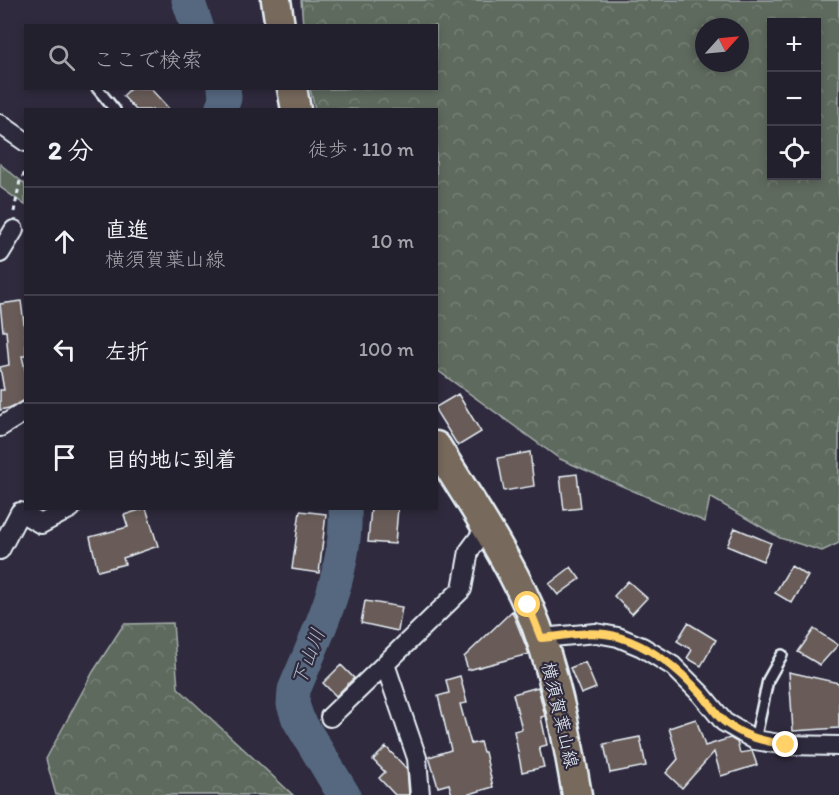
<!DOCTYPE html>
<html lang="ja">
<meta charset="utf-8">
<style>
:root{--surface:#23202e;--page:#2b2836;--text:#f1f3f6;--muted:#a3a3aa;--line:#403e4a}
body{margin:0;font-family:Itim,"Klee One",sans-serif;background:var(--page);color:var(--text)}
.controls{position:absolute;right:18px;top:18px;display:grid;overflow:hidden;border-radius:0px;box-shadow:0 3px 9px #0003}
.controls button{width:54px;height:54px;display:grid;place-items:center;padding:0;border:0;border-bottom:2px solid var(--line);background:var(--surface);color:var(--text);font:30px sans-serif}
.compass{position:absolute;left:695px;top:18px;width:54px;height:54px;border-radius:50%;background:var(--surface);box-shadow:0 3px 9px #0003;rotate:63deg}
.stop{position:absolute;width:18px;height:18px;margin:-14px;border:4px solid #ffd166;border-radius:50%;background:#fff}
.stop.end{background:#ffd166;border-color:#fff;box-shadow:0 2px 6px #0008}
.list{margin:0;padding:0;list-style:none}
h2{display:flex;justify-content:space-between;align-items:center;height:78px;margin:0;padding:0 24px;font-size:26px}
h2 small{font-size:20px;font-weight:400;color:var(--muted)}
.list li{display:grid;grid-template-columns:39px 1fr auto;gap:18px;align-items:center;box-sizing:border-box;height:108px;padding:0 24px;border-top:2px solid var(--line)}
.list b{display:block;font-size:22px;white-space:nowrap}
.list p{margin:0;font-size:20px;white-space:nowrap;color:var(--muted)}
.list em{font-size:20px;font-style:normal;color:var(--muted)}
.icon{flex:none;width:33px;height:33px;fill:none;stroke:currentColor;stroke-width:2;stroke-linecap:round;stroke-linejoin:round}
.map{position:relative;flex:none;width:839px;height:795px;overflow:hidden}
.search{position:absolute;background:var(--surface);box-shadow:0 3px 9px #0003;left:24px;top:24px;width:414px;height:66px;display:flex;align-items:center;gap:15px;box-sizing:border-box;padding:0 21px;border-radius:0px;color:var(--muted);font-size:22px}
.panel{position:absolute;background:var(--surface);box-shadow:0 3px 9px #0003;left:24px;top:108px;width:414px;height:402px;border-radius:0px}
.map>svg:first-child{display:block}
.forest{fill:url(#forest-crowns);stroke:#a4aeab;stroke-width:1.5;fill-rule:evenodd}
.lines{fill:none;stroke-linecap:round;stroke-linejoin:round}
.river{stroke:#556780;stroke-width:33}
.building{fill:#695b58;stroke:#e8f1f8;stroke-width:1.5}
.lane-casing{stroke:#e8f1f8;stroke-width:14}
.street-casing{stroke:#e8f1f8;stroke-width:22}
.primary-casing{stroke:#e8f1f8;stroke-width:33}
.path{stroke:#e8f1f8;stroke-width:3;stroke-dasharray:4.5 4.5;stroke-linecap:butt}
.lane{stroke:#2f2a3d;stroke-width:9}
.street{stroke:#2f2a3d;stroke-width:18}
.primary{stroke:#77695c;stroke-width:28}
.route{stroke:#ffd166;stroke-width:8}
.labels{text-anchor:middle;stroke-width:4.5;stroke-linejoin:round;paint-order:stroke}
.street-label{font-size:18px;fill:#e8f1f8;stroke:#2f2a3d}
.water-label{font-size:20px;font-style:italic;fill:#adbac8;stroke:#2f2a3d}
</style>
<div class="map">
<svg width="839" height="795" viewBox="0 0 839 795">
<defs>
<pattern id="forest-crowns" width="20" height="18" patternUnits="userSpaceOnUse" patternTransform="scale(1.5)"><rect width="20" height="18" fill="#5f6a5e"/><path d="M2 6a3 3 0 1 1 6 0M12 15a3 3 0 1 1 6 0" fill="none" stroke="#768076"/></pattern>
</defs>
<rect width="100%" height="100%" fill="#2f2a3d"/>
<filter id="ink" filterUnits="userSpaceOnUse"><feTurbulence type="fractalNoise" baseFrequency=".0167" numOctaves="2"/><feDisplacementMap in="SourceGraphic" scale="12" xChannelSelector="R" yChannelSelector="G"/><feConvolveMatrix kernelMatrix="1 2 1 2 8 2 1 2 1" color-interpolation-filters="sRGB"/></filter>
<g filter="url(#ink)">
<!-- forest -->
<path class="forest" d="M301,0H839V543L822,551L780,538L710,497L705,522L560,459L437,370L436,110L315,109L310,89L436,88V26L303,25ZM772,22H816V176H772ZM704,27H740V63H704Z
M0,164L25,184V205L0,187Z
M173,623L178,688L293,795H56L46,759L93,672L124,624Z"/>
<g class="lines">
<!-- river -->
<path class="river" d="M188,0L197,26
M221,110L225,98L224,88
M344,795L298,719L293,704L294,690C318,633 348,572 345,508"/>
</g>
<!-- building -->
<path class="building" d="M131,88H150L170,110H136L123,96Z
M21,301L26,338V356H22L26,373V400L9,408L0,410V390H4L0,367L9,365L6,331H3L0,304Z
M458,394L481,432L458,446L436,411V407Z
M530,452L534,486L504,491L498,458Z
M577,474L581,508L564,510L560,476Z
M146,508L158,546L123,558L125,564L98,571L90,537L128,527L124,515Z
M371,508H398L395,544L368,542Z
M300,511L326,514L319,573L292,569Z
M735,528L771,543L763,561L727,546Z
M791,566L808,576L792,603L775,593Z
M571,567L580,579L558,595L549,584Z
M628,581L647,598L632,614L614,596Z
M365,601L402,607L398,631L361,623Z
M512,611L529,654L468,670L464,657Z
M688,623L716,640L701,666L687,658L692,650L677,641Z
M814,629L838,645L820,665L798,652Z
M585,662L596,688L581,694L570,668Z
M341,665L354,678L336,696L323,683Z
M789,672L839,683V728L793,731Z
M460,676L467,703L460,704L471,744L480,742L483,752H485L493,787L466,795H452L449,784L438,787L429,757L451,750L438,696L449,693L446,680Z
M538,687L545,716L541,717L547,745L539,747L544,767L522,772L514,731L522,729L513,694Z
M696,719L705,746L730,738L737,742L740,753L752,751L757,765L721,776L714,752L682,788L666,773L678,759L669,728Z
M640,737L646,766L610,773L604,744Z
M386,747L407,769L409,795H395L379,778L385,772L373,760Z"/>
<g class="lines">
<!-- lane casing -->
<g class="lane-casing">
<path id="lane" d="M97,88L115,110
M755,740L768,680L782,655"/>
</g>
<!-- street casing -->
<g class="street-casing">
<path id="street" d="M0,124L26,142
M0,253L14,230
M0,427L26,411
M0,550L20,512L41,524L71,508
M541,638L596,633L618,637L642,647L673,666L701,694L724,722L755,740L786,745L839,746
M330,717L385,664
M420,795L417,758L385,664L462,589L469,551L486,528"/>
</g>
<!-- primary casing -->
<g class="primary-casing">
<path id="primary" d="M276,0L280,26
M292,88L296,110
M436,446C468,498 503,549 528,605C554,665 566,731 577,795"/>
</g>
<!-- path -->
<path class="path" d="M14,212L20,181L26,171"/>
<!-- lane -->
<use href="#lane" class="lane"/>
<!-- street -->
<use href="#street" class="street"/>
<!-- primary -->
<use href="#primary" class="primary"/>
</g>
</g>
<g class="lines" filter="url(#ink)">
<!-- route -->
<path class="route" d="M528,605L541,638C566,636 595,629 619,637C651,647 680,670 702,695C710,703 716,716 726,723C745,737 763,741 786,745"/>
</g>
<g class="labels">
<!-- street labels -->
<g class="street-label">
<text transform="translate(560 715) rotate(77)" y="6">横須賀葉山線</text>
</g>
<!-- water labels -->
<g class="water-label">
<text transform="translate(308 657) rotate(-69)" y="7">下山川</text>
</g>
</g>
</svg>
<div class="controls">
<button>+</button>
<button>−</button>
<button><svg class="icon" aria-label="locate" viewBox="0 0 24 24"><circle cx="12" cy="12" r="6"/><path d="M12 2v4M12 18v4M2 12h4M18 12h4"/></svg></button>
</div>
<svg class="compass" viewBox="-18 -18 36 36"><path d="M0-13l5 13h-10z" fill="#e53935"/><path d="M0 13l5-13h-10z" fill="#a3a3aa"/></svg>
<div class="stop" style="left:528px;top:605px"></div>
<div class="stop end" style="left:786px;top:745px"></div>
<div class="search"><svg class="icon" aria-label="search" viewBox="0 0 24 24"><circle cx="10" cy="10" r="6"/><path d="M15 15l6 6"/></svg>ここで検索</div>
<section class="panel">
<h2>2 分<small>徒歩 · 110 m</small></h2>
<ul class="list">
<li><svg class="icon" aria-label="ahead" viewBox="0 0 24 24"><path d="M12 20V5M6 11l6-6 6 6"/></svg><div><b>直進</b><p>横須賀葉山線</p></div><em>10 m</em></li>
<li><svg class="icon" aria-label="left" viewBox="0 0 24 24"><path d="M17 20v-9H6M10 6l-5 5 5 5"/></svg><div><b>左折</b></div><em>100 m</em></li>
<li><svg class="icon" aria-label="arrive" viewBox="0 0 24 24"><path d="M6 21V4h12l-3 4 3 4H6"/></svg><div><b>目的地に到着</b></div></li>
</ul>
</section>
</div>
